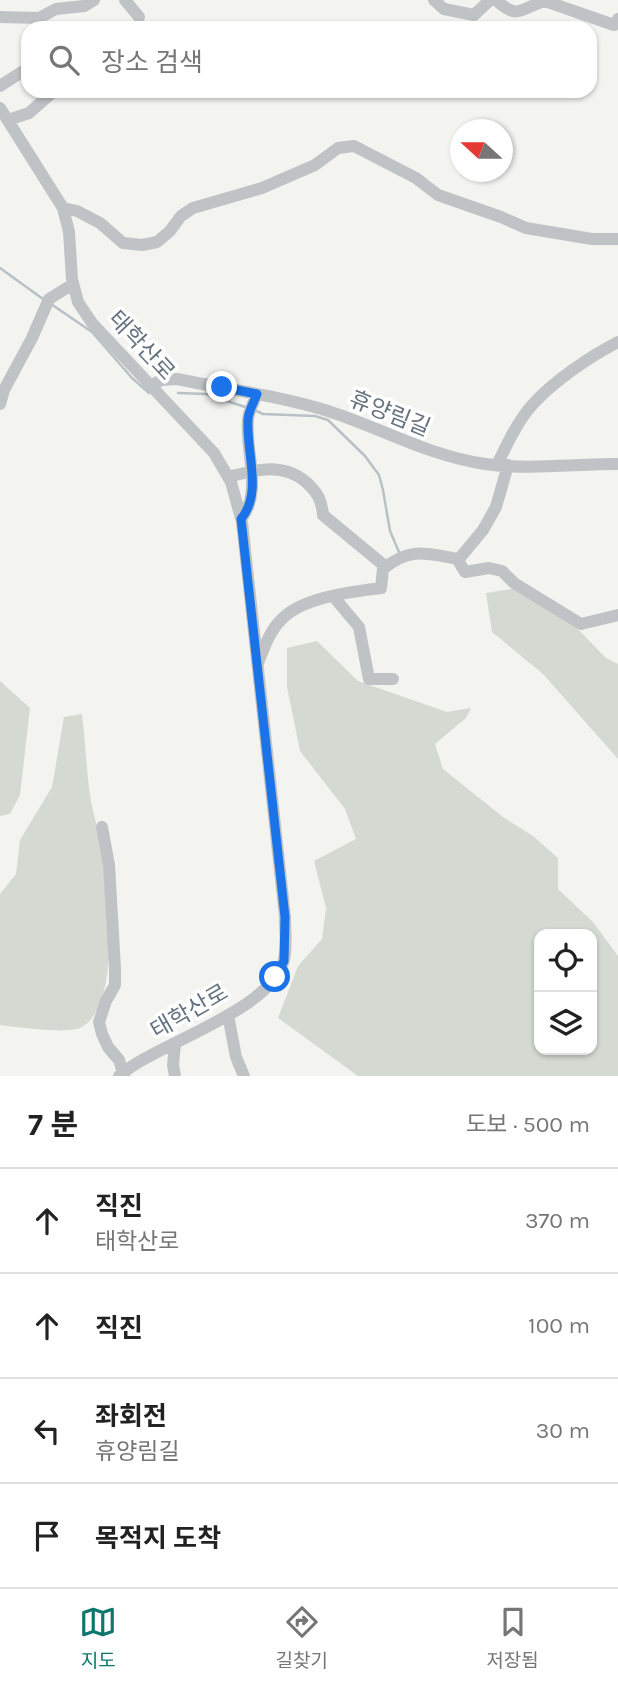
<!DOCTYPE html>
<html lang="ko">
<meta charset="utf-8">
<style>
:root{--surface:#fff;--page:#f6f6f6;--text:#222;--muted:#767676;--line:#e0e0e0;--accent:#0f766e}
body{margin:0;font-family:Karla,"Noto Sans KR",sans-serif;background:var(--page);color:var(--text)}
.controls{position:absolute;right:21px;bottom:21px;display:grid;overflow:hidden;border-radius:14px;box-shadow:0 2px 5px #0004}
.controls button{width:63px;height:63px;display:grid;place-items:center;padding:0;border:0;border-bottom:2px solid var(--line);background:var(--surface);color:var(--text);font:35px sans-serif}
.compass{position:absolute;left:450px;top:119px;width:63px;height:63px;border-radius:50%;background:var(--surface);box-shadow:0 2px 5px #0004;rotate:291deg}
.stop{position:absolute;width:21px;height:21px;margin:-16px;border:5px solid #1a73e8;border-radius:50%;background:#fff}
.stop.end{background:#1a73e8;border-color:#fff;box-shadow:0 2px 7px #0008}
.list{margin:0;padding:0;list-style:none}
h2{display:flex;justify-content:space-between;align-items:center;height:91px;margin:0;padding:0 28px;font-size:30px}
h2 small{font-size:23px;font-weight:400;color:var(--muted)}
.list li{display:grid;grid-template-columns:46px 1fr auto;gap:21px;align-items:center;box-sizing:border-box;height:105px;padding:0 28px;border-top:2px solid var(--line)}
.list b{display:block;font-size:26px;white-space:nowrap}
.list p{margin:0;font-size:23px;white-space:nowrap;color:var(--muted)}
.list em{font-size:23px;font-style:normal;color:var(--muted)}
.icon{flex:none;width:38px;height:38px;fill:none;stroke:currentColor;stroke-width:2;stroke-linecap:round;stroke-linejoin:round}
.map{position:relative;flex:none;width:618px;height:1076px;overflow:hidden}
.search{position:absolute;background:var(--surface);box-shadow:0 2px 5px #0004;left:21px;right:21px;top:21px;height:77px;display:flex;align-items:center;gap:18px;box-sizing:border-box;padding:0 24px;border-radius:21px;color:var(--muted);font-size:26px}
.sheet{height:511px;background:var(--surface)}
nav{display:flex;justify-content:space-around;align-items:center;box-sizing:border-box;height:98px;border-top:2px solid var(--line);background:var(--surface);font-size:19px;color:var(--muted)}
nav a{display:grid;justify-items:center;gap:4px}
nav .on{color:var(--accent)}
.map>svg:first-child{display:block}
.green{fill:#d4dad1;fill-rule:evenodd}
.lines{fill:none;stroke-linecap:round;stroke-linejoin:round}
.stream{stroke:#b7c1c6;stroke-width:2.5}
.minor{stroke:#bfc3c6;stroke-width:12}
.route{stroke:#1a73e8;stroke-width:9}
.labels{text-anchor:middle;stroke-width:7;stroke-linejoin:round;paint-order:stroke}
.street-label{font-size:23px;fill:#65737f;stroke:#fff}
</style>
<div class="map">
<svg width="618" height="1076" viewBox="0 0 618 1076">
<rect width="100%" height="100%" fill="#f3f4f0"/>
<!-- green -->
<path class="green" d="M517,588L571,622L606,658L618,664V759L543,674L492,632L486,593Z
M317,641L358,681L447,712L471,708L466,718L435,744L443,769L503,817L533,836L558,858V889L593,922L618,956V1076H358L278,1018L298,966L322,939L326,908L314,861L356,839L345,809L300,751L287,687V648ZM539,934H592V1050H539Z
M0,681L30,708L20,795L10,814L0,816Z
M82,714C85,738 86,763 89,788C92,813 101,837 104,861C110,897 120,1010 80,1028C67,1034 16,1027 0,1025V894L16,874L20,840L52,787L64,717Z"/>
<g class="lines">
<!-- stream -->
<path class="stream" d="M0,268L43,299
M51,304L92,332L132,378L149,393
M178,393L206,394L248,408
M254,410L263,414L315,416L328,420L365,456L379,475L383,490L390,531L399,552"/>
<!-- minor -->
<path class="minor" d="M125,0L139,17
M434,0L444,9L474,15L490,0
M496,0C519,21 520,8 545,1L614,25L618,19
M0,17L39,18L56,9L84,6L94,0
M0,86L28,68
M0,108L63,208L69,232L72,279L78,302L92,323L214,453L231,482L242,522L285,917C285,931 287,947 284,960C269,1013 158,1042 119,1076
M8,120L29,113L54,91
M63,208L77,211L100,223L123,243L142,245L157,242L170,231L181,216L193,208L262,188L315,165L338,148L354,146L416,178L438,195L501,217L526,228L592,239H618
M151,386L161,380L177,379C227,389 279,396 328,411C381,428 429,456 485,464C529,470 574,464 618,464
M0,404L4,390L32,338L49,299L73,284
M497,465C507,444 518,420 534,403C554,381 592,355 618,342
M228,477C256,470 282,462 306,482C317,492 322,500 323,515L386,567
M241,519C263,492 245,452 248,420C248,412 254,402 257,394
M459,559V562L465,572L489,568L502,571L514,583L581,624L618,615
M333,596L359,627L369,679H393
M258,663C264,648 270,630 282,619C303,597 352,592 381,588L383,569C411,546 427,554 459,559L483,530L496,507L508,465
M102,827L109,865L115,968V985L106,1001L99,1022L102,1034L108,1047L119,1060L124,1076
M228,1015L236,1057L244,1076
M175,1044L173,1065L175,1076"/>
</g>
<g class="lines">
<!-- route -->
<path class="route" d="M222,387L257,394C254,402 248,412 248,420C246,452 263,493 241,519L285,917L284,961L275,977"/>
</g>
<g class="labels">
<!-- street labels -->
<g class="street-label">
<text transform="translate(142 345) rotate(47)" y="8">태학산로</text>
<text transform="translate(390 413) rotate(22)" y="8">휴양림길</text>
<text transform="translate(189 1011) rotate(-30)" y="8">태학산로</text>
</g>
</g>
</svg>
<div class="controls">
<button><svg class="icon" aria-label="locate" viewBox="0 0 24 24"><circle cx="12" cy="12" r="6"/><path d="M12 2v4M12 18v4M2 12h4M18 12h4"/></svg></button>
<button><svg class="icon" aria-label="layers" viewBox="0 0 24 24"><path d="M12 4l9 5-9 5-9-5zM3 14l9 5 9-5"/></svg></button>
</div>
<svg class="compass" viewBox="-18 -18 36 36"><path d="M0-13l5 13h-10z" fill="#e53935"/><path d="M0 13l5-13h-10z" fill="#767676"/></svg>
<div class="stop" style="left:275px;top:977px"></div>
<div class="stop end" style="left:222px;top:387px"></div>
<div class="search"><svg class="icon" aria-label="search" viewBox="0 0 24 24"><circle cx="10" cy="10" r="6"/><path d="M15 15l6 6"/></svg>장소 검색</div>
</div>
<section class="sheet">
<h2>7 분<small>도보 · 500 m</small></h2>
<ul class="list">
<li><svg class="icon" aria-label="ahead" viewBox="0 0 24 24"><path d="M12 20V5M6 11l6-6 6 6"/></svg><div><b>직진</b><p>태학산로</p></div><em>370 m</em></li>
<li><svg class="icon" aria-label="ahead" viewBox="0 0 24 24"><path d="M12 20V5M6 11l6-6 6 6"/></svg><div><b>직진</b></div><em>100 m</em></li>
<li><svg class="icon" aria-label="left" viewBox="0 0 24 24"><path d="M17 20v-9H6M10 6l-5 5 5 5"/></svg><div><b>좌회전</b><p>휴양림길</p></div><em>30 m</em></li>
<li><svg class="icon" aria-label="arrive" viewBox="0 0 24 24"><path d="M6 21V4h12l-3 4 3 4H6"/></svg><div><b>목적지 도착</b></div></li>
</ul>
</section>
<nav>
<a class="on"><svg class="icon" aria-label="map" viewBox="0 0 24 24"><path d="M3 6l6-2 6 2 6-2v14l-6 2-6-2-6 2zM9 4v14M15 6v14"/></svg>지도</a>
<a><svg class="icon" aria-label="directions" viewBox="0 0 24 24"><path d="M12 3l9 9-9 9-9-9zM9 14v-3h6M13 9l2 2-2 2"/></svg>길찾기</a>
<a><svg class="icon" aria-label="saved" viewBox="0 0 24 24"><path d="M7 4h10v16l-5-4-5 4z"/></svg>저장됨</a>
</nav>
